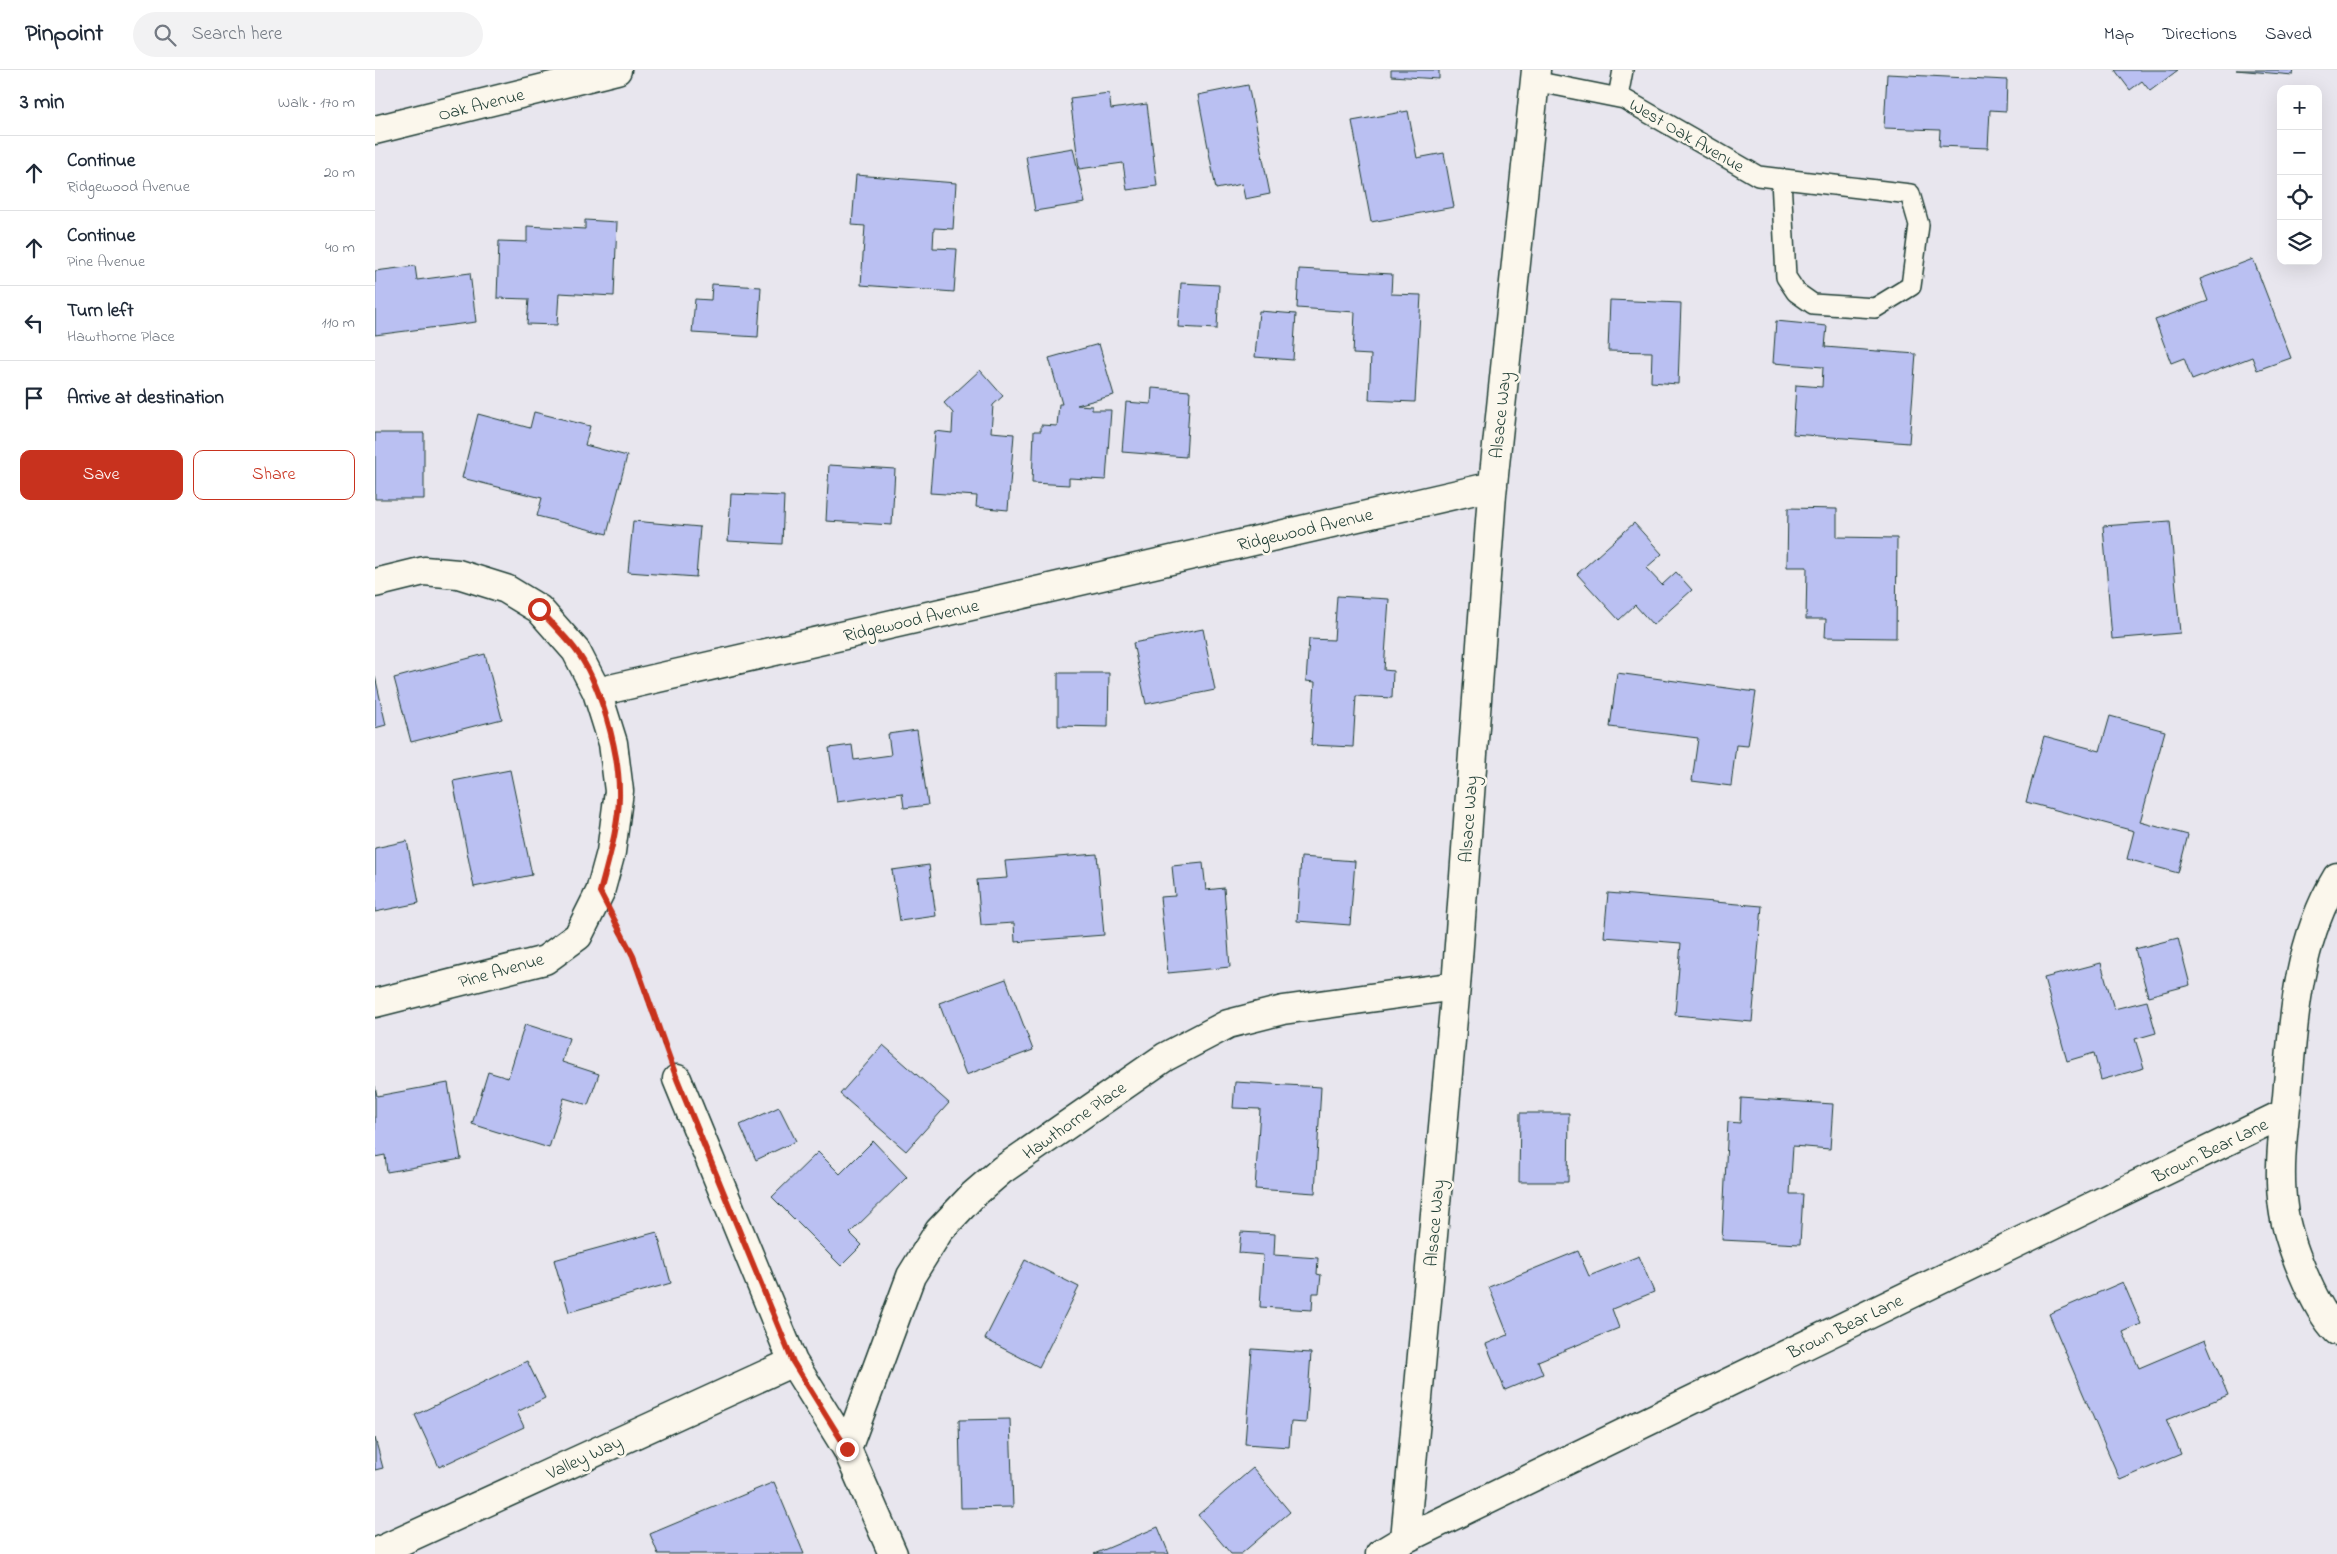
<!DOCTYPE html>
<meta charset="utf-8">
<style>
:root{--surface:#fff;--page:#f2f2f3;--text:#1f2937;--muted:#747a83;--line:#e0e1e3;--accent:#c8321e}
body{margin:0;font-family:"Indie Flower",sans-serif;background:var(--page);color:var(--text)}
.controls{position:absolute;right:15px;top:15px;display:grid;overflow:hidden;border-radius:10px;box-shadow:0 5px 20px #0002}
.controls button{width:45px;height:45px;display:grid;place-items:center;padding:0;border:0;border-bottom:1px solid var(--line);background:var(--surface);color:var(--text);font:25px sans-serif}
.stop{position:absolute;width:15px;height:15px;margin:-11px;border:4px solid #c8321e;border-radius:50%;background:#fff}
.stop.end{background:#c8321e;border-color:#fff;box-shadow:0 1px 5px #0008}
.list{margin:0;padding:0;list-style:none}
h2{display:flex;justify-content:space-between;align-items:center;height:65px;margin:0;padding:0 20px;font-size:21px}
h2 small{font-size:16px;font-weight:400;color:var(--muted)}
.list li{display:grid;grid-template-columns:32px 1fr auto;gap:15px;align-items:center;box-sizing:border-box;height:75px;padding:0 20px;border-top:1px solid var(--line)}
.list b{display:block;font-size:19px;white-space:nowrap}
.list p{margin:0;font-size:16px;white-space:nowrap;color:var(--muted)}
.list em{font-size:16px;font-style:normal;color:var(--muted)}
.actions{display:flex;gap:10px;padding:15px 20px}
.actions a{flex:1;padding:11px 0;border:1px solid var(--accent);border-radius:10px;text-align:center;font-size:18px;color:var(--accent)}
.actions .main{background:var(--accent);color:#fff}
.icon{flex:none;width:28px;height:28px;fill:none;stroke:currentColor;stroke-width:2;stroke-linecap:round;stroke-linejoin:round}
.map{position:relative;flex:none;width:1962px;height:1484px;overflow:hidden}
header{display:flex;align-items:center;gap:30px;box-sizing:border-box;height:70px;padding:0 25px;background:var(--surface);border-bottom:1px solid var(--line)}
header strong{font-size:24px}
nav{display:flex;gap:28px;margin-inline-start:auto;font-size:18px}
.search{width:350px;height:45px;background:var(--page);display:flex;align-items:center;gap:12px;box-sizing:border-box;padding:0 18px;border-radius:28px;color:var(--muted);font-size:19px}
main{display:flex}
aside{flex:1;background:var(--surface)}
.map>svg:first-child{display:block}
.building{fill:#bac0f2;stroke:#1f3d34}
.lines{fill:none;stroke-linecap:round;stroke-linejoin:round}
.lane-casing{stroke:#1f3d34;stroke-width:22}
.street-casing{stroke:#1f3d34;stroke-width:31}
.path{stroke:#1f3d34;stroke-width:3;stroke-dasharray:4 4;stroke-linecap:butt}
.lane{stroke:#fbf7ec;stroke-width:19}
.street{stroke:#fbf7ec;stroke-width:28}
.route{stroke:#c8321e;stroke-width:6}
.labels{text-anchor:middle;stroke-width:5;stroke-linejoin:round;paint-order:stroke}
.street-label{font-size:18px;fill:#1f3d34;stroke:#fbf7ec}
</style>
<header>
<strong>Pinpoint</strong>
<div class="search"><svg class="icon" aria-label="search" viewBox="0 0 24 24"><circle cx="10" cy="10" r="6"/><path d="M15 15l6 6"/></svg>Search here</div>
<nav><a>Map</a><a>Directions</a><a>Saved</a></nav>
</header>
<main>
<aside>
<h2>3 min<small>Walk · 170 m</small></h2>
<ul class="list">
<li><svg class="icon" aria-label="ahead" viewBox="0 0 24 24"><path d="M12 20V5M6 11l6-6 6 6"/></svg><div><b>Continue</b><p>Ridgewood Avenue</p></div><em>20 m</em></li>
<li><svg class="icon" aria-label="ahead" viewBox="0 0 24 24"><path d="M12 20V5M6 11l6-6 6 6"/></svg><div><b>Continue</b><p>Pine Avenue</p></div><em>40 m</em></li>
<li><svg class="icon" aria-label="left" viewBox="0 0 24 24"><path d="M17 20v-9H6M10 6l-5 5 5 5"/></svg><div><b>Turn left</b><p>Hawthorne Place</p></div><em>110 m</em></li>
<li><svg class="icon" aria-label="arrive" viewBox="0 0 24 24"><path d="M6 21V4h12l-3 4 3 4H6"/></svg><div><b>Arrive at destination</b></div></li>
</ul>
<div class="actions"><a class="main">Save</a><a>Share</a></div>
</aside>
<div class="map">
<svg width="1962" height="1484" viewBox="0 0 1962 1484">
<rect width="100%" height="100%" fill="#e8e6ee"/>
<filter id="ink" filterUnits="userSpaceOnUse"><feTurbulence type="fractalNoise" baseFrequency=".02" numOctaves="2"/><feDisplacementMap in="SourceGraphic" scale="10" xChannelSelector="R" yChannelSelector="G"/><feConvolveMatrix kernelMatrix="1 2 1 2 8 2 1 2 1" color-interpolation-filters="sRGB"/></filter>
<g filter="url(#ink)">
<!-- building -->
<path class="building" d="M1016,0H1064V9L1016,6Z
M1740,0H1803L1775,21L1767,11L1755,20Z
M1861,0H1919L1918,5Z
M1512,4L1632,10L1631,41L1615,40L1613,78L1564,76L1565,60L1509,58Z
M873,15L895,124L870,129L867,114L841,119L823,25Z
M734,23L736,39L772,34L782,116L752,120L748,93L704,99L695,28Z
M1033,41L1042,88L1069,83L1079,137L996,152L977,51Z
M698,78L710,133L660,141L651,86Z
M481,105L581,113L578,159L559,158L558,178L582,179L579,222L486,215L490,156L477,155Z
M210,150L242,152L239,226L184,223L182,255L152,254L154,229L122,228L124,171L152,172V156L210,159Z
M1878,189L1916,288L1882,300L1877,287L1817,310L1809,288L1796,293L1780,250L1833,231L1825,209Z
M40,196L42,210L95,203L101,252L0,265V201Z
M924,199L1017,204L1016,224L1046,225L1040,332L994,330L996,285L978,284L980,242L922,238Z
M806,213L844,215L842,259L803,257Z
M337,214L386,217L383,267L317,263L320,229L336,230Z
M1235,230L1306,233L1303,314L1276,312L1277,282L1233,281Z
M884,241L921,244L918,290L880,287Z
M1401,251L1452,256L1450,277L1541,284L1534,373L1418,364L1421,315L1447,317L1448,297L1398,293Z
M724,274L739,325L702,335L717,336V340H736L731,410L694,408V415L657,413L659,361H666V355L682,356L684,334H687L674,288Z
M605,300L628,326L618,335L616,362L639,364L633,440L601,437L602,426L555,423L560,361L577,363L578,343L569,333Z
M777,318L815,321L811,387L747,382L751,332L776,334Z
M159,342L215,356L210,375L252,386L232,464L162,446L167,428L87,408L103,344L155,358Z
M0,363H49V429H0Z
M454,395L520,399L517,455L451,451Z
M356,424L409,426L407,474L353,471Z
M1413,438L1462,439V467L1522,468L1521,568L1450,567L1451,549H1431L1432,497H1412Z
M258,451L325,457L321,507L253,502Z
M1795,451L1805,563L1737,569L1728,456Z
M1259,453L1287,484L1271,498L1287,515L1301,502L1317,520L1278,555L1260,535L1244,550L1202,504Z
M962,526L1014,529L1009,600L1018,601L1017,628L981,626L978,677L936,675L940,612L931,611L934,569L959,570Z
M828,559L840,620L771,634L758,573Z
M110,584L127,649L36,672L19,608Z
M683,603H734L733,657L683,656Z
M1242,603L1381,622L1373,676L1361,675L1356,716L1317,711L1323,668L1235,657Z
M0,606L11,655L0,658Z
M1735,646L1790,661L1765,752L1813,765L1803,803L1752,789L1759,761L1651,732L1669,666L1725,681Z
M542,660L553,735L529,738L527,723L462,732L454,678L477,675L479,690L516,685L513,664Z
M135,700L157,805L99,817L78,711Z
M32,771L44,833L0,842V778Z
M722,784L729,865L640,872L639,853L606,855L602,810L632,808L630,791Z
M926,787L980,791L975,855L922,851Z
M828,793L831,820L849,818L855,897L793,903L785,827L800,826L797,796Z
M554,795L561,846L525,851L517,800Z
M1233,823L1387,836L1377,952L1300,945L1306,873L1229,867Z
M1803,868L1815,915L1773,926L1760,879Z
M1726,893L1739,939L1772,931L1781,963L1760,969L1769,998L1726,1010L1719,983L1692,991L1669,908Z
M631,909L658,980L591,1005L564,933Z
M150,954L194,968L187,992L224,1004L213,1035L189,1028L174,1078L97,1054L113,1002L133,1008Z
M508,975L574,1033L531,1081L465,1024Z
M860,1012L946,1017L940,1123L880,1119L885,1039L858,1038Z
M73,1013L86,1089L12,1102L10,1085L0,1087V1016L2,1026Z
M1366,1028L1458,1034L1455,1079L1418,1076L1415,1124H1428L1425,1174L1347,1170L1353,1052L1365,1053Z
M404,1037L421,1071L381,1090L365,1055Z
M1145,1043H1194L1193,1112H1144Z
M498,1071L532,1107L475,1163L487,1175L466,1196L397,1127L443,1082L465,1104Z
M282,1162L296,1213L194,1242L179,1190Z
M866,1162L900,1164L899,1185L943,1188L942,1204L946,1205L944,1223H938L937,1240L885,1237L888,1185L864,1183Z
M1203,1181L1214,1206L1264,1186L1279,1222L1237,1239L1244,1258L1163,1291L1168,1304L1130,1320L1111,1274L1133,1265L1114,1217Z
M650,1190L704,1217L664,1297L610,1269Z
M1748,1212L1766,1254L1748,1262L1764,1298L1830,1270L1853,1325L1791,1350L1806,1384L1745,1410L1674,1244Z
M877,1279L936,1283L931,1353L916,1352L914,1377L870,1374Z
M152,1291L170,1328L142,1342L149,1357L64,1397L40,1345Z
M635,1349L638,1437L586,1438L584,1350Z
M0,1368L8,1398L0,1400Z
M878,1398L915,1442L866,1484H856L823,1445Z
M399,1412L429,1484H283L275,1464Z
M783,1457L794,1484H719Z"/>
<g class="lines">
<!-- lane casing -->
<g class="lane-casing">
<path id="lane" d="M1159,11L1249,29L1383,106L1535,124L1544,155L1536,216L1500,238L1438,234L1421,222L1411,207L1406,109
M1243,27L1248,0"/>
</g>
<!-- street casing -->
<g class="street-casing">
<path id="street" d="M0,60L242,0
M0,513L49,501L83,504L131,519L164,539L201,581L222,622L1118,416
M1962,807C1922,873 1918,952 1912,1027C1908,1063 1903,1101 1908,1137C1912,1170 1939,1238 1962,1261
M0,933L170,890L203,866L225,822L236,782L244,721L238,673L222,622
M302,1009L418,1292L472,1379
M1030,1469L1910,1043
M0,1483L418,1292
M518,1484L472,1379L536,1206L564,1161L598,1125L627,1100L790,987L853,954L908,940L1081,916
M1005,1484L1030,1469L1081,916L1117,424L1161,0"/>
</g>
<!-- path -->
<path class="path" d="M244,860L258,886L290,978"/>
<!-- lane -->
<use href="#lane" class="lane"/>
<!-- street -->
<use href="#street" class="street"/>
</g>
</g>
<g class="lines" filter="url(#ink)">
<!-- route -->
<path class="route" d="M164,539C176,553 189,565 200,579C225,611 244,681 244,721C245,752 233,792 225,822L258,886L302,1009L418,1292L472,1379"/>
</g>
<g class="labels">
<!-- street labels -->
<g class="street-label">
<text transform="translate(106 34) rotate(-14)" y="6">Oak Avenue</text>
<text transform="translate(1312 65) rotate(30)" y="6">West Oak Avenue</text>
<text transform="translate(1125 345) rotate(-84)" y="6">Alsace Way</text>
<text transform="translate(930 459) rotate(-13)" y="6">Ridgewood Avenue</text>
<text transform="translate(536 550) rotate(-13)" y="6">Ridgewood Avenue</text>
<text transform="translate(1093 749) rotate(-86)" y="6">Alsace Way</text>
<text transform="translate(126 900) rotate(-16)" y="6">Pine Avenue</text>
<text transform="translate(699 1050) rotate(-35)" y="6">Hawthorne Place</text>
<text transform="translate(1835 1080) rotate(-26)" y="6">Brown Bear Lane</text>
<text transform="translate(1059 1153) rotate(-85)" y="6">Alsace Way</text>
<text transform="translate(1470 1256) rotate(-26)" y="6">Brown Bear Lane</text>
<text transform="translate(209 1387) rotate(-25)" y="6">Valley Way</text>
</g>
</g>
</svg>
<div class="controls">
<button>+</button>
<button>−</button>
<button><svg class="icon" aria-label="locate" viewBox="0 0 24 24"><circle cx="12" cy="12" r="6"/><path d="M12 2v4M12 18v4M2 12h4M18 12h4"/></svg></button>
<button><svg class="icon" aria-label="layers" viewBox="0 0 24 24"><path d="M12 4l9 5-9 5-9-5zM3 14l9 5 9-5"/></svg></button>
</div>
<div class="stop" style="left:164px;top:539px"></div>
<div class="stop end" style="left:472px;top:1379px"></div>
</div>
</main>
